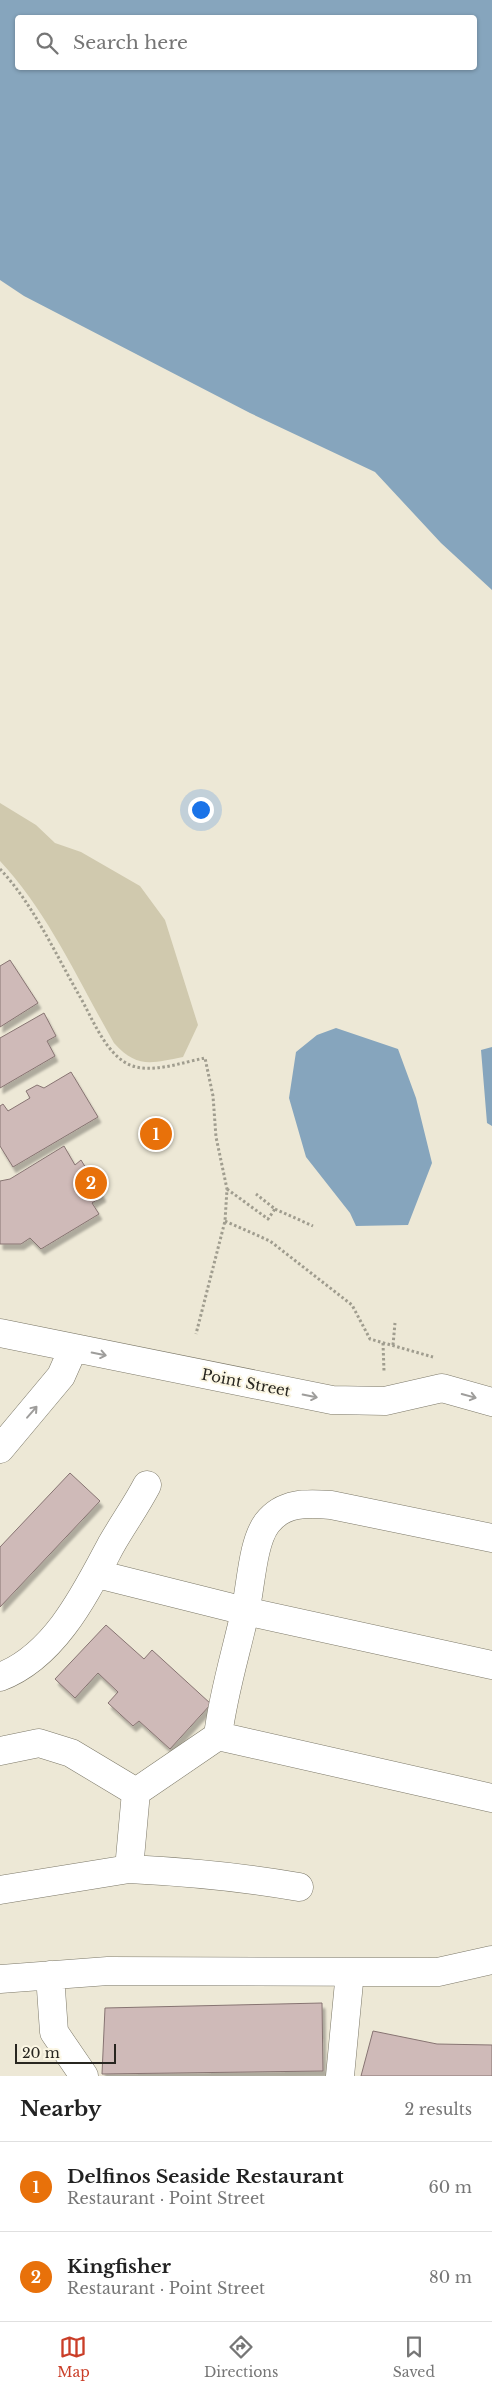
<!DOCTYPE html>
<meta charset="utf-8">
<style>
:root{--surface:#fff;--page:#f2f2f2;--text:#222;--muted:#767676;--line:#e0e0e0;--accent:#ca3e28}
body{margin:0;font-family:"Libre Baskerville",serif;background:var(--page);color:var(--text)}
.scale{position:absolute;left:15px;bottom:12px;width:101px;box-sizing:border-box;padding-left:5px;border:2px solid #282620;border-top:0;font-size:14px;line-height:18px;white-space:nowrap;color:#282620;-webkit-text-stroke:4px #fbf6e3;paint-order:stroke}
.you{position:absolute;left:200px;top:809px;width:18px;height:18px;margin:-12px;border:4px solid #fff;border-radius:50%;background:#1a73e8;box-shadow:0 0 0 8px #1a73e833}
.badge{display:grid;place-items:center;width:32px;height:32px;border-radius:50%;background:var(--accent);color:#fff;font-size:16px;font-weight:700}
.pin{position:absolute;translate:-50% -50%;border:2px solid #fff;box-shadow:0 1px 5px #0006}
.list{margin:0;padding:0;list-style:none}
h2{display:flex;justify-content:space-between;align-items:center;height:65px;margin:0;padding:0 20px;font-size:21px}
h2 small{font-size:16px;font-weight:400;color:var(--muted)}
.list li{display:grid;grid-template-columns:32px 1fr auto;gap:15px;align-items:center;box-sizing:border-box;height:90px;padding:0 20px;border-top:1px solid var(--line)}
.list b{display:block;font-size:19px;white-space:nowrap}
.list p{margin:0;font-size:16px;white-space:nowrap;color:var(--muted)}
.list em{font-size:16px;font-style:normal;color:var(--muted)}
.icon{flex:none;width:28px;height:28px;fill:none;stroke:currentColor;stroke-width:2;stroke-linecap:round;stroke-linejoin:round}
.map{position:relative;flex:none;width:492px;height:2076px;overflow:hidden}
.search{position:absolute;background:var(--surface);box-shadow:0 1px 4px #0004;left:15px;right:15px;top:15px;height:55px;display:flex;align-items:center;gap:12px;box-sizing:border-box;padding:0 18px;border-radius:5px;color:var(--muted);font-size:19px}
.sheet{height:245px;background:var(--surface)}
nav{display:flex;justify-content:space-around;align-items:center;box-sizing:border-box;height:70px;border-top:1px solid var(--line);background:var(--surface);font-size:14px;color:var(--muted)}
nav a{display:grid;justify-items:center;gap:2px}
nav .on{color:var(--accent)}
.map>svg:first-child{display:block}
.green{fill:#d0c9ae}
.water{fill:#86a5bd;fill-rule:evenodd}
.building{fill:#cfbab8;stroke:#877472;filter:url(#shadow)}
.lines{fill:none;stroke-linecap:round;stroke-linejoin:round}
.minor-casing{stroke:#7c7868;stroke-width:29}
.path{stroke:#a09d8f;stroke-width:3;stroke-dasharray:2.5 2.5;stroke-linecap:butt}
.minor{stroke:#fff;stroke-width:28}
.oneway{stroke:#9e9d9b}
.labels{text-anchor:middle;stroke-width:4;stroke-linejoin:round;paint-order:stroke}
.street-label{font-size:15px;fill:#282620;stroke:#fbf6e3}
</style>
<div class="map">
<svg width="492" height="2076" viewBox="0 0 492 2076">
<defs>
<filter id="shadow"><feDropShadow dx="3" dy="5.5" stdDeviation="1" flood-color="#0004"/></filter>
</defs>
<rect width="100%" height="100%" fill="#ede8d6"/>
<!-- green -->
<path class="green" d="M0,803L36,825L55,843L81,852L140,886L165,920L198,1025L183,1057C152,1063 137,1069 114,1043C79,982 48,912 0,861Z"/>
<!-- water -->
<path class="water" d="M0,0H492V590L441,543L375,472L250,413L24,296L0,280ZM18,18H474V68H18Z
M336,1028L398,1049L416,1098L432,1163L408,1225L356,1226L350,1213L306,1157L289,1098L296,1052L317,1035Z
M492,1047V1126L487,1123L481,1050Z"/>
<!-- building -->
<path class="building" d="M10,960L38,1003L0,1027V966Z
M44,1013L56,1036L47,1041L55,1056L0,1088V1038Z
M71,1072L98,1117L13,1167L0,1146V1106L3,1104L8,1111L30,1098L26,1091L37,1085L44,1088Z
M64,1146L75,1165L81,1160L103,1196L92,1203L99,1214L41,1249L30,1238L21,1244H0V1181L10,1179Z
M70,1473L100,1501L0,1607V1547Z
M106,1625L144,1659L152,1650L211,1704L170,1749L139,1721L133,1726L108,1703L118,1692L98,1673L75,1698L55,1679Z
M322,2003L323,2071L102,2074L105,2008Z
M373,2031L437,2044L492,2045V2076H361Z"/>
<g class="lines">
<!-- minor casing -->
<g class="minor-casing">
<path id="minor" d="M0,1333L332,1400L385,1401L442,1388L492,1402
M0,1449L61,1376L73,1349
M492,1538L331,1505C307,1503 283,1502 267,1523C252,1543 251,1587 245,1612C236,1653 223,1694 218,1736L492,1798
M97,1574L245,1611L492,1665
M0,1677C55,1656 85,1594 111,1545C123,1524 136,1506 147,1485
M218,1736L136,1792L129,1869C187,1872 243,1877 299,1887
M0,1751L39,1743L71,1753L136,1792
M0,1890L129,1869
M50,1975L54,2032L84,2076
M0,1979L108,1971L438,1972L492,1960
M340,2076L350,1972"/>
</g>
<!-- path -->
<path class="path" d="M0,869C33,904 55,953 79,995C92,1017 105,1054 130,1065C152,1074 183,1062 205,1058L213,1096L216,1137L227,1189L225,1221L196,1334
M227,1189L268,1219L275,1209L256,1194
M275,1209L313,1226
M225,1221L270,1241L352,1305L370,1339L433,1357
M383,1343L384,1371
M393,1345L395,1323"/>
<!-- minor -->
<use href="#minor" class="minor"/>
</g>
<!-- one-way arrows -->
<defs><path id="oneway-shaft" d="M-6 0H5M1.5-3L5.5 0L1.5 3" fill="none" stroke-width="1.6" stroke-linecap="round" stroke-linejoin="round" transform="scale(1.25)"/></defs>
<g class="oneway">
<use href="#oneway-shaft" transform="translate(99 1354) rotate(11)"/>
<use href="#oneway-shaft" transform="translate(310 1396) rotate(11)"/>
<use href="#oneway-shaft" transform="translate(469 1396) rotate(15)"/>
<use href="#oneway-shaft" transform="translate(32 1412) rotate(-49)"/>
</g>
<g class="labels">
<!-- street labels -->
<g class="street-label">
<text transform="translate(246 1383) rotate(11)" y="5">Point Street</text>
</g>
</g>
</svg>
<div class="scale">20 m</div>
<div class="you"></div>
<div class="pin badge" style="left:156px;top:1134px;background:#e8710a">1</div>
<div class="pin badge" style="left:91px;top:1183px;background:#e8710a">2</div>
<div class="search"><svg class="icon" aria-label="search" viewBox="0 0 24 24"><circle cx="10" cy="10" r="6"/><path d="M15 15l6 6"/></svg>Search here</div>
</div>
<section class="sheet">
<h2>Nearby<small>2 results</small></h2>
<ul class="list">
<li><span class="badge" style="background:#e8710a">1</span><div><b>Delfinos Seaside Restaurant</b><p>Restaurant · Point Street</p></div><em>60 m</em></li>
<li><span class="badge" style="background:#e8710a">2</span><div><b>Kingfisher</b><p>Restaurant · Point Street</p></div><em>80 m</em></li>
</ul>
</section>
<nav>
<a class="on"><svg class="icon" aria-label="map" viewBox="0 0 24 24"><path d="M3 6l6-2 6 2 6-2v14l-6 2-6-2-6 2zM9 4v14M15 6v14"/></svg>Map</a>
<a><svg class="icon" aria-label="directions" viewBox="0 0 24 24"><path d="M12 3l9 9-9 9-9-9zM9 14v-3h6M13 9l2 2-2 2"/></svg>Directions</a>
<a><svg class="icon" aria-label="saved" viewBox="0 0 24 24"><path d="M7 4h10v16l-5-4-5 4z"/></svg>Saved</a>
</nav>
